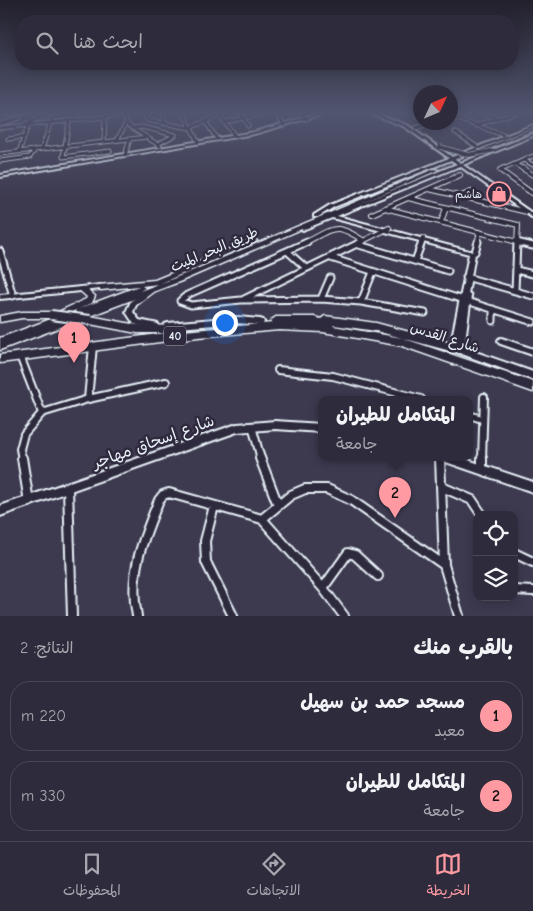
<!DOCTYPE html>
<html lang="ar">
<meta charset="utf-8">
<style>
:root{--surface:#2e2c3c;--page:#3a3847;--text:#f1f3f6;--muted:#a7a7af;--line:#494856;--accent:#ff9aa2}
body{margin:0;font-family:"Comic Neue","Playpen Sans Arabic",sans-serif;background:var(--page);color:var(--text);direction:rtl}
.controls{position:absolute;right:15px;bottom:15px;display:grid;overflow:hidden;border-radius:10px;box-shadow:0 2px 12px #0003}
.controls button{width:45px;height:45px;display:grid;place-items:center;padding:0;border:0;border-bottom:1px solid var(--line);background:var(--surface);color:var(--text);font:25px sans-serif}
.compass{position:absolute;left:413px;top:85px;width:45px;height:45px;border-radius:50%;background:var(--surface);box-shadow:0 2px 12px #0003;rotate:46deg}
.you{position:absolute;left:224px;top:322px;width:18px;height:18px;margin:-12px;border:4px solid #fff;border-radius:50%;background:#1a73e8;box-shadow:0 0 0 8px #1a73e833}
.badge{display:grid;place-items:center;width:32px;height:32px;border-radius:50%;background:var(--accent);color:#111;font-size:16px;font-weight:700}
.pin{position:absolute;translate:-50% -41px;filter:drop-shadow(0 1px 2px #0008)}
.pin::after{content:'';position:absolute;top:26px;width:18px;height:15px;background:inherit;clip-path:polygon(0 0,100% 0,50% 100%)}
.popup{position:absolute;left:318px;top:396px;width:155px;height:65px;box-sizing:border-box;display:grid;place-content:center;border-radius:10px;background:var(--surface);filter:drop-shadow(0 1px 4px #0005);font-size:16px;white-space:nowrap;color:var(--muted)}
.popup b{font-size:19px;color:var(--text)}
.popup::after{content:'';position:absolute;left:50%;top:100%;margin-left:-10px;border:10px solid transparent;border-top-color:var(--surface)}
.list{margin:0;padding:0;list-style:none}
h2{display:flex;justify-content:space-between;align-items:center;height:65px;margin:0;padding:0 20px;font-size:21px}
h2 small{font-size:16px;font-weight:400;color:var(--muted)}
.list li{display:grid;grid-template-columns:32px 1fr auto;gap:15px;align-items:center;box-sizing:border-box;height:70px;margin:0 10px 10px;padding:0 10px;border:1px solid var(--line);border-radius:20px}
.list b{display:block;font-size:19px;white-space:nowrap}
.list p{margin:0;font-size:16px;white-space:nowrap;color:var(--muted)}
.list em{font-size:16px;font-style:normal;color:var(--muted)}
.icon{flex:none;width:28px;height:28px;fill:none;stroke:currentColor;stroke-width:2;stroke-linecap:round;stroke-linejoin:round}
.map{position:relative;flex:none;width:533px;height:616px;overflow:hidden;direction:ltr}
.search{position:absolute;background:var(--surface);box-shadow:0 2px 12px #0003;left:15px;right:15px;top:15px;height:55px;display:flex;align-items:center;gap:12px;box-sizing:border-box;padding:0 18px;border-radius:20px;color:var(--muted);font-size:19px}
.sheet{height:225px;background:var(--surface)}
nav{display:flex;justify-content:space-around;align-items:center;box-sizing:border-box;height:70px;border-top:1px solid var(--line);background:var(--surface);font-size:14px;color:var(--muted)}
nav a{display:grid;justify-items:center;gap:2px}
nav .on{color:var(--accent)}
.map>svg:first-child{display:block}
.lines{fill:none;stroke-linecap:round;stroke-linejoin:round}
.primary-tunnel-far1{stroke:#575569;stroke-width:4.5;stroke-dasharray:4.5 2;stroke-linecap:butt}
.primary-tunnel{stroke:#575569;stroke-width:5.5;stroke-dasharray:5.5 2.5;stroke-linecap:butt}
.street-far4-casing{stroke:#e8f1f8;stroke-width:5}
.street-far3-casing{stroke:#e8f1f8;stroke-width:6}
.street-far2-casing{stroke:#e8f1f8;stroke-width:9}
.street-far1-casing{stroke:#e8f1f8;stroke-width:10}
.street-casing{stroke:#e8f1f8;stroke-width:12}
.secondary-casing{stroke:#e8f1f8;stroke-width:4}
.primary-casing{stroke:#e8f1f8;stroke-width:3}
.highway-casing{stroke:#e8f1f8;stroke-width:3}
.street-far4{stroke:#2f2a3d;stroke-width:3}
.street-far3{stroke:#2f2a3d;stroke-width:4}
.street-far2{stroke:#2f2a3d;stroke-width:5}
.street-far1{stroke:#2f2a3d;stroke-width:6}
.street{stroke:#2f2a3d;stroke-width:8}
.secondary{fill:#2f2a3d;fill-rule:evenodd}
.primary{fill:#2f2a3d;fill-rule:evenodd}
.highway{fill:#2f2a3d;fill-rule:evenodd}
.secondary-bridge-casing{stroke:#e8f1f8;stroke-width:5.5;stroke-linecap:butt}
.highway-bridge-casing{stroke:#e8f1f8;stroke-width:12;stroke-linecap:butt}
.secondary-bridge{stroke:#2f2a3d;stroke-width:4}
.highway-bridge{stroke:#2f2a3d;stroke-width:8}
.labels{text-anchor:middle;stroke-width:5;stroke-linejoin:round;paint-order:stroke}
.far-poi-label{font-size:11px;fill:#e8f1f8;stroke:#2f2a3d;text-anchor:end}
.shield{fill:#2f2a3d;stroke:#b0b5c0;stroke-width:1}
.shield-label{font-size:12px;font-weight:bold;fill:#e8f1f8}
.street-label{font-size:14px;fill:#e8f1f8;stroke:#2f2a3d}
.near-street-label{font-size:16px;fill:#e8f1f8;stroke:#2f2a3d}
</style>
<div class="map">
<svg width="533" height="616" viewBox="0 0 533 616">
<rect width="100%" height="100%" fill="#3d3a50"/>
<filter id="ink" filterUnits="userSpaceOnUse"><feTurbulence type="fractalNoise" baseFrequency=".02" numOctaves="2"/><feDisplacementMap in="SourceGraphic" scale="10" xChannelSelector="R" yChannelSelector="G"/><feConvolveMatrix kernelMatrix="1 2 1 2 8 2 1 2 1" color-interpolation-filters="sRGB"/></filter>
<g filter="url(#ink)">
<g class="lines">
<!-- primary-tunnel-far1 -->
<path class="primary-tunnel-far1" d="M437,170L479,153"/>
<!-- primary-tunnel -->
<path class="primary-tunnel" d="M436,170L440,168"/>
<!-- street-far4 casing -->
<g class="street-far4-casing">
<path id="street-far4" d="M144,112L147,120L190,128L220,115
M163,112L165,120L163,123
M183,112L198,142
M217,112L235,136
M240,112L248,126
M275,112L285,126
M298,112L307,119
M408,112L420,117
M479,112L497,118
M123,114L128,125L160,146
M0,115L30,112
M450,116L503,135
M205,121L217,139
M69,122L63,157L110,151
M226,122L270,112
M0,124L20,118
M25,124L55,112
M477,125L517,112
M0,128L123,115
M132,128L142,127L175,135L158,144
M416,128L435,122
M455,132L476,146
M8,139L24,137
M117,140L126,123
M104,142L105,117
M42,149L52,118L110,112
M19,152L28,126
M0,154L147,137
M125,155L130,139
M524,160L533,165
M0,161L30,157L35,150
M515,164L524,170
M501,170L533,156"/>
</g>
<!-- street-far3 casing -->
<g class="street-far3-casing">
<path id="street-far3" d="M504,168L500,170L533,194
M522,168L533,175
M429,189L527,212
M461,196L471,192
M408,198L518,225L517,243
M385,208L521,243
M372,214L460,175
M441,222L446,208
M304,243C334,229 334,221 364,241
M359,243L389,228
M421,243L423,238
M477,243L480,232"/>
</g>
<!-- street-far2 casing -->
<g class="street-far2-casing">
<path id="street-far2" d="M307,242L187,295L180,301L191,305L241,300L321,299L361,302L425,313
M516,242L533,246
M359,245L448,271
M0,251L13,296
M287,251L306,268
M475,252L478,242
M331,258L533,322
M415,261L422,242
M516,270L533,274
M466,277L533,296
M515,291L517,242
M244,299L361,242
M321,299L330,278
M361,302L373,272
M493,309V321"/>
</g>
<!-- street-far1 casing -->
<g class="street-far1-casing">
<path id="street-far1" d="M501,341L533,352
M20,356L42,413
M278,370L333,376L421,399
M88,399L93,346
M469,415L482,419
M252,426L261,459
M440,457V459
M22,459L20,449L24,434L42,413L88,399L166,382
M482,459L484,397"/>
</g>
<!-- street casing -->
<g class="street-casing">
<path id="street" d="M22,458L29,502
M260,458L278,505
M440,458L444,565L459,616
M482,467V458
M442,487L472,500L482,515
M68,488L72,616
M214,506L205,541L206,562L233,616
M262,519L291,495L305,489H327L351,500L444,565
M514,553L533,562
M323,588L348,553L355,555L378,576
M514,590L533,591
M137,616C128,574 143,539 159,500L163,495L169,493L262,519L323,588L344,616"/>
</g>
<!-- secondary casing -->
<g class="secondary-casing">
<path id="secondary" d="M324,112H330L254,134L0,177V175L254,132Z
M367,112H372L407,125L452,157L533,125V127L455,159L461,163L533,134V136L463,165L533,214V218L460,166L337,216L473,252L475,254L468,294H470L471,296L464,348L533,372V380L451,350L450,348L469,254L332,218L305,229L303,230L300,228L457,164L451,160L334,207L318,217H314V215L330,205L449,158L405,127Z
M101,285L104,287L101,289L0,299V295Z
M148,290H150L153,292L136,305L133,312L139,320L158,324L159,326L158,328L155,329L134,324L126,312L131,301Z
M237,317L260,319L263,320L264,322L263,324L260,325L237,323L168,329L165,328L164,326L165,324L168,323Z
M275,421L321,424V432L275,429L237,432L0,516V506L237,424Z
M441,457H459L533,482V492L446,462L443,460Z"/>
</g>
<!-- primary casing -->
<g class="primary-casing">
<path id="primary" d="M533,128V130L482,152L478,151Z
M434,169L438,170L179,282L0,350V338L59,316L57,314L58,312L86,299L87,297L78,289L79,287H85L95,296L92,303L78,309L139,286L101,290L97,287L98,285L155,280L252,240H256L257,241L159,284L142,286L145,288L140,291L175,278ZM76,310L75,312L78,314L71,317V314L69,313Z"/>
</g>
<!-- highway casing -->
<g class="highway-casing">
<path id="highway" d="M22,312H51L54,313L55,315L54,317L51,318H22L0,322V316Z
M90,316L137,325L179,326L182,327L183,331L273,323L271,321L273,319L276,317H314L321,319L325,316L376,323L454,344L457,345L459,348L457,351L454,352L376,331L334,325L333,326L402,338L533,382V392L402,346L323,332L279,330L198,337L0,363V355L166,333H137L90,324L87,322L85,320L87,318Z"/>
</g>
<!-- street-far4 -->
<use href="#street-far4" class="street-far4"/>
<!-- street-far3 -->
<use href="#street-far3" class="street-far3"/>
<!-- street-far2 -->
<use href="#street-far2" class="street-far2"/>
<!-- street-far1 -->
<use href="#street-far1" class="street-far1"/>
<!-- street -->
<use href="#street" class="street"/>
<!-- secondary -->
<use href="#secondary" class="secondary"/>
<!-- primary -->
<use href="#primary" class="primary"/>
<!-- highway -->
<use href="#highway" class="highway"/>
<!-- secondary-bridge casing -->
<g class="secondary-bridge-casing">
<path id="secondary-bridge" d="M440,147L468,155L491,151"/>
</g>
<!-- highway-bridge casing -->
<g class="highway-bridge-casing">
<path id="highway-bridge" d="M51,315L90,320"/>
</g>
<!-- secondary-bridge -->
<use href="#secondary-bridge" class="secondary-bridge"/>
<!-- highway-bridge -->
<use href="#highway-bridge" class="highway-bridge"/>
</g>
</g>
<!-- sky -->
<linearGradient id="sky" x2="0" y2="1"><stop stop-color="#22202c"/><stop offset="0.57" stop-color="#51556f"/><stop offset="1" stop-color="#51556f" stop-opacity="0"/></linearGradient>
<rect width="533" height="198" fill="url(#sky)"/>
<!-- icons -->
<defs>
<g id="shop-ring" transform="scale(1.25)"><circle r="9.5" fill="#2f2a3d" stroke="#ff9aa2" stroke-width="1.5"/><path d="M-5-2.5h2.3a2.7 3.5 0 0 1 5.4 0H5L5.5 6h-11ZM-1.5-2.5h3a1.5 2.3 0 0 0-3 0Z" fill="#ff9aa2"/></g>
</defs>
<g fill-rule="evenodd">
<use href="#shop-ring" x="499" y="194"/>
</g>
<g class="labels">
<!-- far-poi labels -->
<g class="far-poi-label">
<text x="482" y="198">هاشم</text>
</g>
<!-- shield labels -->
<rect class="shield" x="164" y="326.5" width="22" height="19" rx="4"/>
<g class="shield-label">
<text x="175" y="340">40</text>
</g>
<!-- street labels -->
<g class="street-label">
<text transform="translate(214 249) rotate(-23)" y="5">طريق البحر الميت</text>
<text transform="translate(445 337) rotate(18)" y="5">شارع القدس</text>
</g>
<!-- near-street labels -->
<g class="near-street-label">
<text transform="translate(153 441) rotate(-20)" y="6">شارع إسحاق مهاجر</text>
</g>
</g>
</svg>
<div class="controls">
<button><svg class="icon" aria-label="locate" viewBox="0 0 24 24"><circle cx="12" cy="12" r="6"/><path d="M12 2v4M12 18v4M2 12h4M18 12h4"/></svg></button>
<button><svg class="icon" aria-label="layers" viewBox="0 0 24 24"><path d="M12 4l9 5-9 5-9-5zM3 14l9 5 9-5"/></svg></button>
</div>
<svg class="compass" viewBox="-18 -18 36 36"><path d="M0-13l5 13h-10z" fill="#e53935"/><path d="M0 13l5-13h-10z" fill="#a7a7af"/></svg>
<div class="you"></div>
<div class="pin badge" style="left:74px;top:363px">1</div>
<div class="pin badge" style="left:395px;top:518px">2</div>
<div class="popup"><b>المتكامل للطيران</b>جامعة</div>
<div class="search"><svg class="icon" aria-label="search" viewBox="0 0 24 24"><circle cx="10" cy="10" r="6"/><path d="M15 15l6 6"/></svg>ابحث هنا</div>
</div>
<section class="sheet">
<h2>بالقرب منك<small>النتائج: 2</small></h2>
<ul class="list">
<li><span class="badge">1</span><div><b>مسجد حمد بن سهيل</b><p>معبد</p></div><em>220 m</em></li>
<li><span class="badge">2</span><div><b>المتكامل للطيران</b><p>جامعة</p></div><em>330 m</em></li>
</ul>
</section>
<nav>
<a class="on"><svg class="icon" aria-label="map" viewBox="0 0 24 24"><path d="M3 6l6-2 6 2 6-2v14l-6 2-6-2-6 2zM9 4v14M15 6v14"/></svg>الخريطة</a>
<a><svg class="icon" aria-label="directions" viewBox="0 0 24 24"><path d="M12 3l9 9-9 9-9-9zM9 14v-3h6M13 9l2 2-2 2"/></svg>الاتجاهات</a>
<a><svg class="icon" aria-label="saved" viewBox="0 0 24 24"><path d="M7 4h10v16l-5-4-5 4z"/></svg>المحفوظات</a>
</nav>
